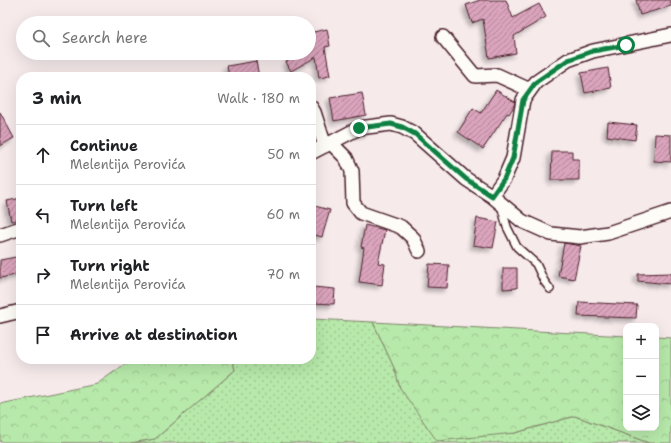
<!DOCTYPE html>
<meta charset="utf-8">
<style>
:root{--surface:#fff;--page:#f2f2f2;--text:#202124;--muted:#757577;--line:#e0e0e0}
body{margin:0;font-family:"Shantell Sans",sans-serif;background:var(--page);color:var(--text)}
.controls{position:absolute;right:12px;bottom:12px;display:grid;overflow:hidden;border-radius:8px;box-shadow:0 4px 16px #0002}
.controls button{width:36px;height:36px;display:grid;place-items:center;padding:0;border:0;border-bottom:1px solid var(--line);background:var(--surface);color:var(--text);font:20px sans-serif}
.stop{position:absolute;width:12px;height:12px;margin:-9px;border:3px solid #0b8043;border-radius:50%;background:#fff}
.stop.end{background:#0b8043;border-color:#fff;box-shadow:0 1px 4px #0008}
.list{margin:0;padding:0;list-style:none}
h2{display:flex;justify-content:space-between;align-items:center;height:52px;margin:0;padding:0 16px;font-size:17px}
h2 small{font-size:13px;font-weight:400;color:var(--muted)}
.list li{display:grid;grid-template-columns:26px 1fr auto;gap:12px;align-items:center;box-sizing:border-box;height:60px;padding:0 16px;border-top:1px solid var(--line)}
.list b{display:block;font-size:15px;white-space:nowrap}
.list p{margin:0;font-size:13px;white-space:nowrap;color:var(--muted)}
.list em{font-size:13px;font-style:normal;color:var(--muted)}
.icon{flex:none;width:22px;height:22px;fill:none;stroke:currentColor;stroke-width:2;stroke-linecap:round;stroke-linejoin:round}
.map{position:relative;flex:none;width:671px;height:443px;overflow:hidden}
.search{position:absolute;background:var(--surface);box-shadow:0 4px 16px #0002;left:16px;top:16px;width:300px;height:44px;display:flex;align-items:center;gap:10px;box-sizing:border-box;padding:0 14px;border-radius:22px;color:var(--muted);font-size:15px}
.panel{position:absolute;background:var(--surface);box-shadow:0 4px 16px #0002;left:16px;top:72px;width:300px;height:292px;border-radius:16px}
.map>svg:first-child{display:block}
.grass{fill:url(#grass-dots);stroke:#80846a}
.forest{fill:url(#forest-crowns);stroke:#80846a}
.building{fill:url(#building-hatch);stroke:#4a1f2b;filter:url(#shadow)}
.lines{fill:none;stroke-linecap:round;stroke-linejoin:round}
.lane-casing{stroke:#4a1f2b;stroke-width:10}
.street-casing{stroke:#4a1f2b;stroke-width:16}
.lane{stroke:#fdfcf7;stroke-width:7}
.street{stroke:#fdfcf7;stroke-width:13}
.route{stroke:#0b8043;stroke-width:5}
</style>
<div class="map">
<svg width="671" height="443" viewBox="0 0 671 443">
<defs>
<pattern id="grass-dots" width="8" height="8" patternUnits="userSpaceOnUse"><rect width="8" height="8" fill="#b7e9aa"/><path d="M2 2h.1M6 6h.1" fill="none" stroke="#9fc792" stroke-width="1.8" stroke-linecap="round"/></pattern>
<pattern id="forest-crowns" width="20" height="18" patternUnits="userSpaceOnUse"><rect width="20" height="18" fill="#b7e9aa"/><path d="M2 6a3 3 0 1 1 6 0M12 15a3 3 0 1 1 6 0" fill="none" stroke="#9fc792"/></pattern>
<pattern id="building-hatch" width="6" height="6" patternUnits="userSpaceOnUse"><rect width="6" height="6" fill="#daa4bc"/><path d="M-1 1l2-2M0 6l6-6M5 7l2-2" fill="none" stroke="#b38599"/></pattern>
<filter id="shadow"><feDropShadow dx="-3.5" dy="3.5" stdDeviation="2" flood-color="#0004"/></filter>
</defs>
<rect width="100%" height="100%" fill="#f6eaeb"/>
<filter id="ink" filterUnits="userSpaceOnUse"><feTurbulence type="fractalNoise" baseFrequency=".025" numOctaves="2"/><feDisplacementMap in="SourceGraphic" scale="8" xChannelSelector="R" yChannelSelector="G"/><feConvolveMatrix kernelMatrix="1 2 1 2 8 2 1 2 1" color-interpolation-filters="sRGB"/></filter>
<g filter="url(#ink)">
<!-- grass -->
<path class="grass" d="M311,319L373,322L395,370L400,388L515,433L575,416L649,443H130L155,439L235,370L232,359H311Z"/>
<!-- forest -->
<path class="forest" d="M373,322L626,336V428H656V337L671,338V443H649L575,416L515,433L437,441L400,388L395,370Z
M132,359H232L235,370L155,439L130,443L0,442V404L97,384Z"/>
<!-- building -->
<path class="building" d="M480,0H506L513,18L539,4L546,17L514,36L516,53L489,58L483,19L472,23L466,5Z
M636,0H671V6L640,15Z
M327,29L330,46L325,47L330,76L319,78L316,57L291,71L286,62L300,53H309V33Z
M256,61L259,77H229L227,66Z
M608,68L611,88L585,93L581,73Z
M496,90L515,102L514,106L509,114L507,113L483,149L458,132L473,108L481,113Z
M362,93L366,115L334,121L330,98Z
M0,112L14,138L0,146Z
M608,122L637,125L635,140L607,136Z
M655,134L671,135V162L654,161Z
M552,151H572V159H579V180H551Z
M21,198V219L11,221L7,201Z
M311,205L330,210L322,237L311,234Z
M477,218L498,222L493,248L473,245Z
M365,225L385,230L378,263L385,264L382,285L359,282L364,248L361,247Z
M564,243L581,246L574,279L558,276Z
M21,256V274L0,278V260Z
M429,264L449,265L447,288L427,287Z
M503,268H517V288L503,289Z
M671,273V284L638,281V274Z
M313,287L335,289L334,304L312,303Z
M579,302L637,305L636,318L578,316Z"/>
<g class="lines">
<!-- lane casing -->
<g class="lane-casing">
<path id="lane" d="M501,205L507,227L517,247L536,264L544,281L550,289"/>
</g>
<!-- street casing -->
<g class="street-casing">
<path id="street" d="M443,37L475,76L497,75L530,90
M311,107L314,112L325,146
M331,143L346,158L352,171L353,203L361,213L401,227L413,238L419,251
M311,153L359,128L391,124L402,127L415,134L466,179L492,196L522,221L551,234L580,237L608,233L671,212
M492,196L504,179L513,158L523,100L536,82L568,60L593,51L671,35
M0,235L21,228
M0,316L21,311"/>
</g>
<!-- lane -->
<use href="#lane" class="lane"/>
<!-- street -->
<use href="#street" class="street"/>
</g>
</g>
<g class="lines" filter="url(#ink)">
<!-- route -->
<path class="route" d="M359,128L391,124L402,127L415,134L466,179L492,196L504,179L513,158L523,100L536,82L568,60L593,51L626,45"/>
</g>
</svg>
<div class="controls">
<button>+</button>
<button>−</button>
<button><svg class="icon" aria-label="layers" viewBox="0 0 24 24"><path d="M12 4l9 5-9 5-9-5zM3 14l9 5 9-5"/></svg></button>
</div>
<div class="stop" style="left:626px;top:45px"></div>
<div class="stop end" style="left:359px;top:128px"></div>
<div class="search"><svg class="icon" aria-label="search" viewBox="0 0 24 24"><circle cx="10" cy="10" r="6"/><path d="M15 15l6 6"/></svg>Search here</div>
<section class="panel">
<h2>3 min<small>Walk · 180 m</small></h2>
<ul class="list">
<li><svg class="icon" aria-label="ahead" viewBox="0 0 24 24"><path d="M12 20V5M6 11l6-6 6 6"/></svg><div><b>Continue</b><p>Melentija Perovića</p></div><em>50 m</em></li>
<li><svg class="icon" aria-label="left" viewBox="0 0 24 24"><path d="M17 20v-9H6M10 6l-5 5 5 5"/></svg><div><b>Turn left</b><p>Melentija Perovića</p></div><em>60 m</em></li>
<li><svg class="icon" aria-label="right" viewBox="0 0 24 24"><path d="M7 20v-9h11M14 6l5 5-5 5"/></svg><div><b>Turn right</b><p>Melentija Perovića</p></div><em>70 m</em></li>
<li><svg class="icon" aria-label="arrive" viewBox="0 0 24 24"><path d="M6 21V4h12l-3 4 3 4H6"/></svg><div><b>Arrive at destination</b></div></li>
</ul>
</section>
</div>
